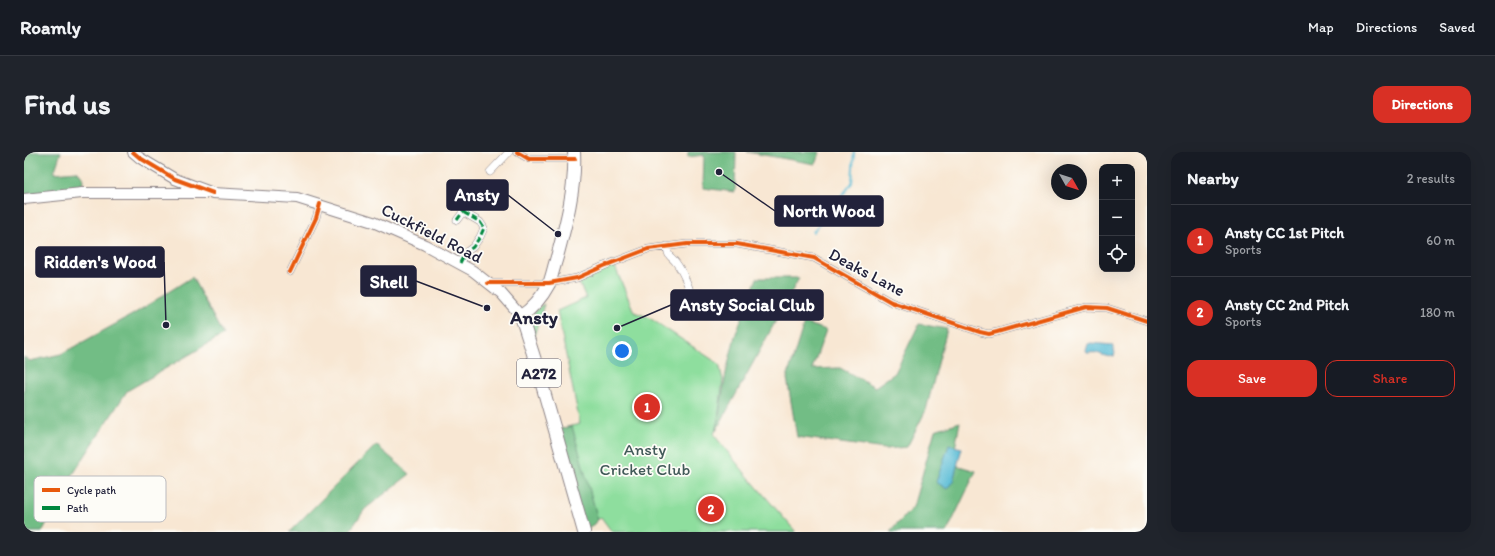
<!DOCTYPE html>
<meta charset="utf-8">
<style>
:root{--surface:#171b24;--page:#20242c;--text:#f1f3f6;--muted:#9ea1a6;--line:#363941;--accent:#d93025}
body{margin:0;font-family:Itim,sans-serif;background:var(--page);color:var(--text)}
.controls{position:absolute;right:12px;top:12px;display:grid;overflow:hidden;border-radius:8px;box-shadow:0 4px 16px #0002}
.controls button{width:36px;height:36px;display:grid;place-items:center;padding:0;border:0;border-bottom:1px solid var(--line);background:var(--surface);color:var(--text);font:20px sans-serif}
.compass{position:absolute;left:1027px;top:12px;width:36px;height:36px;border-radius:50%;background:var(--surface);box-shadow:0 4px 16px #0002;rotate:129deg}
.you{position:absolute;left:598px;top:199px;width:14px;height:14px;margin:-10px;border:3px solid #fff;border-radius:50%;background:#1a73e8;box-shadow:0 0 0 6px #1a73e833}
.badge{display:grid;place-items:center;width:26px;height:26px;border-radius:50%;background:var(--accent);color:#fff;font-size:13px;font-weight:700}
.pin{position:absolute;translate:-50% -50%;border:2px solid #fff;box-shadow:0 1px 4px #0006}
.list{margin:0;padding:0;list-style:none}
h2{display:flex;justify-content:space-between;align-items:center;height:52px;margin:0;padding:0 16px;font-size:17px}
h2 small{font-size:13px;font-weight:400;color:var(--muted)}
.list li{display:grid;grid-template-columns:26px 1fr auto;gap:12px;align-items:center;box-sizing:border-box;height:72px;padding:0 16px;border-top:1px solid var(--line)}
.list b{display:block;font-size:15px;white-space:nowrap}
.list p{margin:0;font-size:13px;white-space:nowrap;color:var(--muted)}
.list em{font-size:13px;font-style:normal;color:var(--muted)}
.actions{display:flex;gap:8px;padding:12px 16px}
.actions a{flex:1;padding:9px 0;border:1px solid var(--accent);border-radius:12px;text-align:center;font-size:14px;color:var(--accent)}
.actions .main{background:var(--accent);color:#fff}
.icon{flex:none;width:22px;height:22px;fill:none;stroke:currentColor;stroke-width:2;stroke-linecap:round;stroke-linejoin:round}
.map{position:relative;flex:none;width:1123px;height:380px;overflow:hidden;border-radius:12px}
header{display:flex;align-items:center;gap:24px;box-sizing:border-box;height:56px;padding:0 20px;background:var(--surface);border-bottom:1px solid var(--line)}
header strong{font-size:19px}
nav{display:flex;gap:22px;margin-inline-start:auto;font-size:14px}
.intro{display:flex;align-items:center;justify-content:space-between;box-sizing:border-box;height:96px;padding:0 24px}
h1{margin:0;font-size:28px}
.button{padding:10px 18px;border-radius:12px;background:var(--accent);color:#fff;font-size:14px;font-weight:700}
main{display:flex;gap:24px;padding:0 24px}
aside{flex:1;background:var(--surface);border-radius:12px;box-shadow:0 4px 16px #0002}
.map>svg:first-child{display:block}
.green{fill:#8ede9e;stroke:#58806c}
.forest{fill:#72bd85;stroke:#4a7060}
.water{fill:#57bbd5;stroke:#3c6e88}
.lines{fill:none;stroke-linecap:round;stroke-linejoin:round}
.stream{stroke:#57bbd5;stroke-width:2}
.street-casing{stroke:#8d8487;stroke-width:8}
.secondary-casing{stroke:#8d8487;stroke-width:12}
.highway-casing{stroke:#8d8487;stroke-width:14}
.street{stroke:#fff;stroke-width:7}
.secondary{stroke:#fff;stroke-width:10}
.highway{stroke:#fff;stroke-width:12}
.quiet{stroke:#00873e;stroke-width:3;stroke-dasharray:6 3;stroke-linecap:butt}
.cycleway-casing{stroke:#fdfcf7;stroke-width:6}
.cycleway{stroke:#e8590c;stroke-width:4}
.labels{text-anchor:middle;stroke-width:3.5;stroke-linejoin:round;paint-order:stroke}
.shield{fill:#fdfcf7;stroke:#646373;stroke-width:1}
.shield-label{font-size:16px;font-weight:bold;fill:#22223b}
.street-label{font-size:17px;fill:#22223b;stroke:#fdfcf7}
.park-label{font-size:17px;fill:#425a59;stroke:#fdfcf7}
.quarter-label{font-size:19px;font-weight:bold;fill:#22223b;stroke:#fdfcf7}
.key{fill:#fdfcf7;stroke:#bbbbbf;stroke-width:1}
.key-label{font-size:11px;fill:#22223b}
.leader{fill:none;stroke:#22223b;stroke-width:1.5}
.callout-dot{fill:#22223b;stroke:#fdfcf7;stroke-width:1.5}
.callout{fill:#22223b;stroke:#22223b;stroke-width:1.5}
.callout-label{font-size:18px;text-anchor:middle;font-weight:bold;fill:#fff}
</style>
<header>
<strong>Roamly</strong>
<nav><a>Map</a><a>Directions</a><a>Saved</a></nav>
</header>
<div class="intro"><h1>Find us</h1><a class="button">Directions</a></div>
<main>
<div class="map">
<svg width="1123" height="380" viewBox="0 0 1123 380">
<rect width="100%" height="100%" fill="#fdfcf7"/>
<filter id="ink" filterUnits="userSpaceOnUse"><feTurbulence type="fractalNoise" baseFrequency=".025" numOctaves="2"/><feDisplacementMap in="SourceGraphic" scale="8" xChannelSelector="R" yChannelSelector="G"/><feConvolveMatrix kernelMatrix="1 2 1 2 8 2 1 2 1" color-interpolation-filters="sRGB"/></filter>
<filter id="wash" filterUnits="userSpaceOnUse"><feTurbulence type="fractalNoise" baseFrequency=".012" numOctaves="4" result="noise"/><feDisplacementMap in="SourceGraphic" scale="16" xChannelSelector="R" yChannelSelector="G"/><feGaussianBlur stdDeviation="0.9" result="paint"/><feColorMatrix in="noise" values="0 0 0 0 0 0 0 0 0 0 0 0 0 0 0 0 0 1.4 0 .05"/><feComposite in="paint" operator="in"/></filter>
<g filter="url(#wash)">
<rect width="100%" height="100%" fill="#f8e7d3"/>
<!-- green -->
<path class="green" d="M589,110L610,160L624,165L695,212L699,228L694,267L690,283L720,320L772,380H588L577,365L561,380L531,278L556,272L533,159L562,146L553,126Z
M520,152L509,187C506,173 505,160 520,152Z"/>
<!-- forest -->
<path class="forest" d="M0,0H37L30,21L53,19L59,26L58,41L0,47Z
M664,0H712L711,40L679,36L680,3L664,5Z
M723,0H796L791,12Z
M168,125L199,183L103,239L46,327L18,380H0V205L6,209L37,202L108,163Z
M733,126H775L692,279L702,221L711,184Z
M780,171L802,178L788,217L816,216L851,235L871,221L895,172L923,177L902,258L883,295L861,297L773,285L763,226Z
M936,270L928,312L952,319L923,380H866L889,355L911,278Z
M548,274L574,368L561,380L531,278Z
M352,293L386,322L341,357L325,380H265Z"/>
<!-- water -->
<path class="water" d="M1067,191L1088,193L1091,201L1090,204C1084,206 1079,203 1073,201C1071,200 1066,201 1063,201L1062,199L1064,192Z
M925,293L938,296L929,329L923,337L912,330Z"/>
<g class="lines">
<!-- stream -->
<path class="stream" d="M789,80L828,31L830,0"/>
</g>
</g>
<g filter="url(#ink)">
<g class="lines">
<!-- street casing -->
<g class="street-casing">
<path id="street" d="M493,0L505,7H551
M466,20L485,0
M433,68L447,49
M643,94C644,107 647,103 653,112C660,122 667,139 669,150L682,153
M436,111L441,101L449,95L456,85L460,76L456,70L439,60
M266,120L292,66L296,52
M464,131H525L553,126L580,114L624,97L663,92H713L790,106L867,150L956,180L965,182L973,180L1062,155L1083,156L1123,169
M658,152L669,150"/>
</g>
<!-- secondary casing -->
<g class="secondary-casing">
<path id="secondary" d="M109,0L116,6L151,27L189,41L273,46L349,70L401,93L449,119L477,141L497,164
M0,47L58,41H181"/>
</g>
<!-- highway casing -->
<g class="highway-casing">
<path id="highway" d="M550,0C552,35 542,72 533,105C530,114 528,124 525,132C518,145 509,156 497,164L511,208L560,380"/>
</g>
<!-- street -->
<use href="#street" class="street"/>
<!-- secondary -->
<use href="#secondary" class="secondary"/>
<!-- highway -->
<use href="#highway" class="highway"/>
<!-- quiet -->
<path class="quiet" d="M433,68L447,49
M436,111L441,101L449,95L456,85L460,76L456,70L439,60"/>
<!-- cycleway casing -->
<g class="cycleway-casing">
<path id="cycleway" d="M109,0L116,6L151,27L189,41
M493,0L505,7H551
M266,120L292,66L296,52
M464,131H525L553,126L580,114L624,97L663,92H713L790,106L867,150L956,180L965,182L973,180L1062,155L1083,156L1123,169"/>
</g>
<!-- cycleway -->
<use href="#cycleway" class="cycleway"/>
</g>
</g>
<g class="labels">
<!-- shield labels -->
<rect class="shield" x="493" y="207" width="44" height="28" rx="3"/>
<g class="shield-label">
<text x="515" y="227">A272</text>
</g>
<!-- street labels -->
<g class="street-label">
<text transform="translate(408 81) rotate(27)" y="6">Cuckfield Road</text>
<text transform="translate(843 120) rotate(28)" y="6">Deaks Lane</text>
</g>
<!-- park labels -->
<g class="park-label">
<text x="621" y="303">Ansty<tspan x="621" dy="20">Cricket Club</tspan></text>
</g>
<!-- quarter labels -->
<g class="quarter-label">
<text x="510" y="172">Ansty</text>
</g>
</g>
<!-- legend -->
<rect x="10" y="324" width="132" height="46" rx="6" class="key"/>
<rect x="18" y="336" width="18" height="4" fill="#e8590c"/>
<rect x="18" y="354" width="18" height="4" fill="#00873e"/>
<g class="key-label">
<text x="43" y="342">Cycle path</text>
<text x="43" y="360">Path</text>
</g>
<!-- callouts -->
<path class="leader" d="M534 82L484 43M695 20L751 59M142 173L140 110M463 156L392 129M593 176L647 153"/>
<g class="callout-dot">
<circle cx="534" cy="82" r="4"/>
<circle cx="695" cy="20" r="4"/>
<circle cx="142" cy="173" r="4"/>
<circle cx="463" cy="156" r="4"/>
<circle cx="593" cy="176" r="4"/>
</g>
<g class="callout">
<rect x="423" y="28" width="61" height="30" rx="4"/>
<rect x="751" y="44" width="108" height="30" rx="4"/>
<rect x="12" y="95" width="128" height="30" rx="4"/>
<rect x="337" y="114" width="55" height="30" rx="4"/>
<rect x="647" y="138" width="152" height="30" rx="4"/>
</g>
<g class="callout-label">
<text x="453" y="49">Ansty</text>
<text x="805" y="65">North Wood</text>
<text x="76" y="116">Ridden's Wood</text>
<text x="365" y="136">Shell</text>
<text x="723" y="159">Ansty Social Club</text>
</g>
</svg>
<div class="controls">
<button>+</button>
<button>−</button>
<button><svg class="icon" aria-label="locate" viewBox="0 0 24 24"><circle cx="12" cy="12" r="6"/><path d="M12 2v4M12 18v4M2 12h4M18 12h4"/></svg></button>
</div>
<svg class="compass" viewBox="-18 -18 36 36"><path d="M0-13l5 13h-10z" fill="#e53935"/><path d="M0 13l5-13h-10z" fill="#9ea1a6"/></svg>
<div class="you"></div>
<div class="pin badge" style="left:623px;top:255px">1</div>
<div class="pin badge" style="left:687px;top:357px">2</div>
</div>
<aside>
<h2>Nearby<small>2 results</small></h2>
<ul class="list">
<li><span class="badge">1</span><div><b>Ansty CC 1st Pitch</b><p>Sports</p></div><em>60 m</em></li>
<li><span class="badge">2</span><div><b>Ansty CC 2nd Pitch</b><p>Sports</p></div><em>180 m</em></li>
</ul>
<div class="actions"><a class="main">Save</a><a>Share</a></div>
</aside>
</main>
